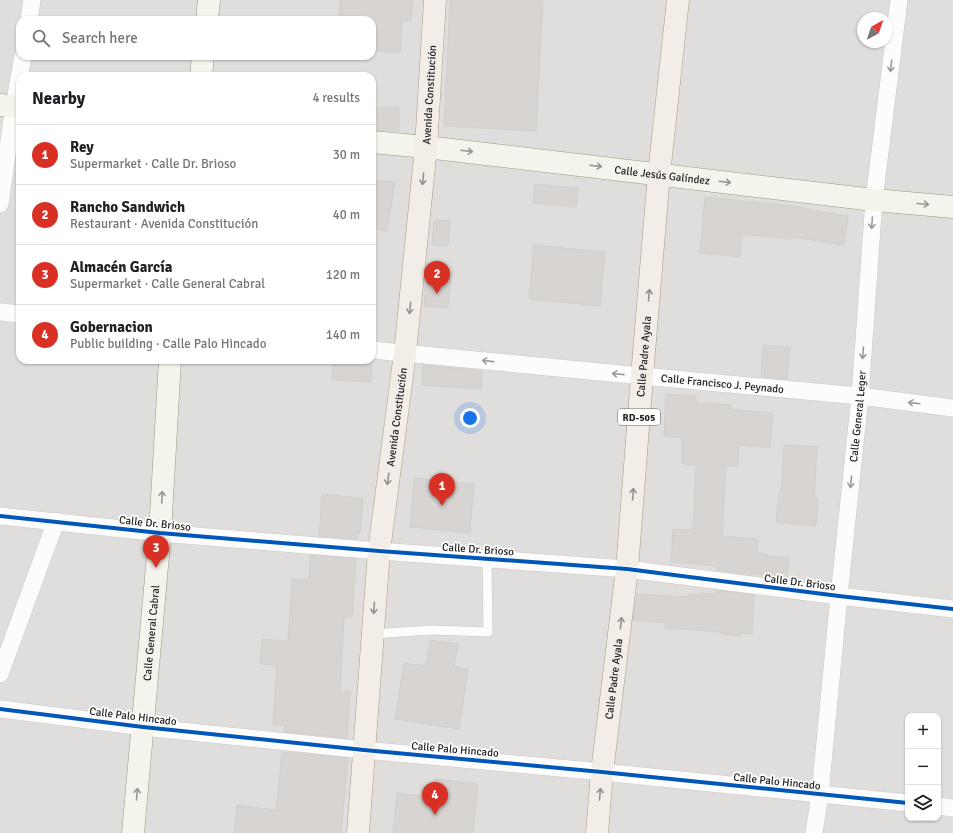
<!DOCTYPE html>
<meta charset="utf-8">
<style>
:root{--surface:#fff;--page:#f2f2f2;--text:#202124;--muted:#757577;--line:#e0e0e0;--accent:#d93025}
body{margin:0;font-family:Signika,sans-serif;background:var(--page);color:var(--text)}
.controls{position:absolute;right:12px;bottom:12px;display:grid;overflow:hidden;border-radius:8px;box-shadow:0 1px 3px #0004}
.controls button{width:36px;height:36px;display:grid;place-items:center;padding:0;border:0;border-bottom:1px solid var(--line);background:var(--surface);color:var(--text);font:20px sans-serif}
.compass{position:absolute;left:857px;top:12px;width:36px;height:36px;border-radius:50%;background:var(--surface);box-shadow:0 1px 3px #0004;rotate:40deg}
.you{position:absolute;left:470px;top:418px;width:14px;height:14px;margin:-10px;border:3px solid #fff;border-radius:50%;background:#1a73e8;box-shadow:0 0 0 6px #1a73e833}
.badge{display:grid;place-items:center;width:26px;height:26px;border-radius:50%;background:var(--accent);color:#fff;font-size:13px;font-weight:700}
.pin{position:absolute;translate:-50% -33px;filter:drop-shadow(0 1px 2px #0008)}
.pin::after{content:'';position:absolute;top:21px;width:14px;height:12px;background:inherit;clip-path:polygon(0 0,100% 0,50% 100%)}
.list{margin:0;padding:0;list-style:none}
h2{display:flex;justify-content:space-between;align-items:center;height:52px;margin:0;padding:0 16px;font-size:17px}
h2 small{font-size:13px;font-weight:400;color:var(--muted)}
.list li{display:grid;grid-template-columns:26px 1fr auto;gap:12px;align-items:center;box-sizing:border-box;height:60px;padding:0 16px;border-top:1px solid var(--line)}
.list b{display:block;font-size:15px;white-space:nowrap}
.list p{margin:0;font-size:13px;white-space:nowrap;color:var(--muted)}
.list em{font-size:13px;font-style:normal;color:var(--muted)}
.icon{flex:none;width:22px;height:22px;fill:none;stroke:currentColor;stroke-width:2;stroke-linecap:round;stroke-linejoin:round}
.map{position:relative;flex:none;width:953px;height:833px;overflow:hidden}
.search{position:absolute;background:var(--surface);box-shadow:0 1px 3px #0004;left:16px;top:16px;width:360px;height:44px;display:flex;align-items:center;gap:10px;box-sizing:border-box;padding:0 14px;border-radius:12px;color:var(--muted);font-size:15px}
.panel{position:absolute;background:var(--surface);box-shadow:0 1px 3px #0004;left:16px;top:72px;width:360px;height:292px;border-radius:12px}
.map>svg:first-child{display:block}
.residential{fill:#dfdedc;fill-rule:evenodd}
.building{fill:#d7d4d2;stroke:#d3d0cc}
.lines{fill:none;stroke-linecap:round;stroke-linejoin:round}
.lane-casing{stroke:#c9c8c7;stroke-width:10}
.street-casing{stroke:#c9c8c7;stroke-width:18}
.secondary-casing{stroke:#999a82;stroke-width:23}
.primary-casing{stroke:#a79c86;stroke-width:23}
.lane{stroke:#fdfcfc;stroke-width:9}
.street{stroke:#fdfcfc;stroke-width:17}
.secondary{stroke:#f4f4ed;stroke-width:22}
.primary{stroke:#f3ede7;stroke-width:22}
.cycleway-casing{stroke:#fff;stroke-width:6}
.cycleway{stroke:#0057b8;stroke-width:4}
.oneway{stroke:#9a9a9a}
.oneway2{stroke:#969692}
.oneway3{stroke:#95928e}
.labels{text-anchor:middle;stroke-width:3.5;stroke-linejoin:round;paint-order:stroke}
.shield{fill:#fff;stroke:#646464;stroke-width:1}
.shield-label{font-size:10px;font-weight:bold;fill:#222}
.street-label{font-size:11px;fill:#222;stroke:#fff}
</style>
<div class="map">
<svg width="953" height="833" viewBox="0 0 953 833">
<rect width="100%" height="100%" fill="#f0eeeb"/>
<!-- residential -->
<path class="residential" d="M0,0H953V833H0ZM863,18H887V42H863ZM20,20H372V56H20ZM20,76H372V360H20ZM908,716H938V818H908Z"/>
<!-- building -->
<path class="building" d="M340,0H413L411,21H402L400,53L372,51V20H339Z
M450,0H543L536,131L444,126Z
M377,107H399V131L378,130Z
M372,180L395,182L387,231L372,229Z
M535,184L578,188L576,207L533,203Z
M705,197L795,206L810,209V210L848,216L844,245L792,237V239L742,234L740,257L700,253Z
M434,220L450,221L448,246L432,245Z
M534,245L605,252L600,306L529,299Z
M426,280L451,282L448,308L424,306Z
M763,345L790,347L787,379L761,377Z
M333,362L372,364L371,382L332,380Z
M423,365L482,371L481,389L422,385Z
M666,394L696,396V403L731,405L730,409L773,413L770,448L739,445L738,466H726L722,536L758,539L757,553L767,554V556L789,558L787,577L756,574V575L717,570V566L671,562L673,529L693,530L696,465L682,464V438L664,436Z
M784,445L817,447L814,497L818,498L816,526L776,522L779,494H781Z
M414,478L474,484L470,533L410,527Z
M322,494L363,498L360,534L357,533V539L319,536Z
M310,555L356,559L352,617H344L340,691H350L347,738L284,732L285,725H273L277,665L260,664L262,639L288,641L292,579L309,580Z
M715,590L754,595L752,634L742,633V636L721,634V632L665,628L666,623L633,620L637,594L689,597V594L701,595V593L715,594Z
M430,640L458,644L454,667L468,669L459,729L395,719L404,663L426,666Z
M282,752L348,758L341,833H234L237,805L276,810Z
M435,779L478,784L473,833H393L397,793L433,797Z"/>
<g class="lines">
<!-- lane casing -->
<g class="lane-casing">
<path id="lane" d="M372,634L432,630L488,632L487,559"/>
</g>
<!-- street casing -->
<g class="street-casing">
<g id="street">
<path d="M29,20L32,0"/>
<path d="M0,204L14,106L23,56"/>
<path d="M0,312L20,314"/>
<path id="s1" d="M372,350L642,376L860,396L953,408"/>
<path d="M0,516L160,533L379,551L627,569L839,596L953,609"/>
<path d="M0,674L56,521"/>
<path d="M0,709L143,727L364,750L602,772L908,803"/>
<path d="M938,806L953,808"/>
<path id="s2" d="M814,833L820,794L839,596L860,396L874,200L899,0"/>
</g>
</g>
<!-- secondary casing -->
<g class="secondary-casing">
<g id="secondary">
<path d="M207,20L209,0"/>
<path d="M201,76L203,56"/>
<path d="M0,105L20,107"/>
<path id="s3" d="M372,142L426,147L874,200L953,207"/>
<path id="s4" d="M133,833L160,533L170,360"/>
</g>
</g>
<!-- primary casing -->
<g class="primary-casing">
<g id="primary">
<path id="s5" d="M358,833L379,551L405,353L426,147L435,0"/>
<path id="s6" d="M597,833L602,772L627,569L642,376L659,174L678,0"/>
</g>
</g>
<!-- lane -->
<use href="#lane" class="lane"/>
<!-- street -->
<use href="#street" class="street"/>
<!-- secondary -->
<use href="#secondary" class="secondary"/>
<!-- primary -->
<use href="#primary" class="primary"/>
<!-- cycleway casing -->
<g class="cycleway-casing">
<path id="cycleway" d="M0,516L160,533L379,551L627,569L839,596L953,609
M0,709L143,727L364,750L602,772L908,803"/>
</g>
<!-- cycleway -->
<use href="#cycleway" class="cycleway"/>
</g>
<!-- one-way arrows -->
<defs><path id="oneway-shaft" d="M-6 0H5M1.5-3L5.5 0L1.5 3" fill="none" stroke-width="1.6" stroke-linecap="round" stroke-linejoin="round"/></defs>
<g class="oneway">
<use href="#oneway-shaft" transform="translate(891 66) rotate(97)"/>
<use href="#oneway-shaft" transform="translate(872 223) rotate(94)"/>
<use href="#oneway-shaft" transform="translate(863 353) rotate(94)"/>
<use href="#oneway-shaft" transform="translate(488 361) rotate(-174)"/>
<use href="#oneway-shaft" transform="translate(618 374) rotate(-174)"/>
<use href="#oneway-shaft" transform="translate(914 403) rotate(-173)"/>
<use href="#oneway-shaft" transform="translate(851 482) rotate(96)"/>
</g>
<g class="oneway2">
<use href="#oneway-shaft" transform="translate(467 151) rotate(7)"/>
<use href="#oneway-shaft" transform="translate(596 166) rotate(7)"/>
<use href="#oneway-shaft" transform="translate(725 182) rotate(7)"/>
<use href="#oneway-shaft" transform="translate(923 204) rotate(5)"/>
<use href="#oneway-shaft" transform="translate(162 497) rotate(-87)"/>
<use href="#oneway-shaft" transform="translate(137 794) rotate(-85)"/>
</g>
<g class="oneway3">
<use href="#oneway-shaft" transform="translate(423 179) rotate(96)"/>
<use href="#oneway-shaft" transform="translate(649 295) rotate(-85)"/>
<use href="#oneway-shaft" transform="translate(410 308) rotate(96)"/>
<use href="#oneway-shaft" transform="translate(388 479) rotate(98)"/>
<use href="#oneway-shaft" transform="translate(633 494) rotate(-86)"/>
<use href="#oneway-shaft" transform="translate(374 608) rotate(94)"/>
<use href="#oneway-shaft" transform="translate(621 623) rotate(-83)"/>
<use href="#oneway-shaft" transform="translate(600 794) rotate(-85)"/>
</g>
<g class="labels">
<!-- shield labels -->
<rect class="shield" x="618" y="409" width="42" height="16" rx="3"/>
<g class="shield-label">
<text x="639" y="421">RD-505</text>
</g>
<!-- street labels -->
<g class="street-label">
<text dy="4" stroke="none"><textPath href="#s5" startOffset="742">Avenida Constitución</textPath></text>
<text dy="4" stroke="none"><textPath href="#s3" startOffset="292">Calle Jesús Galíndez</textPath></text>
<text dy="4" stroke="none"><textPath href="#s6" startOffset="479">Calle Padre Ayala</textPath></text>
<text dy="4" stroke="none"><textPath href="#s1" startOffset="352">Calle Francisco J. Peynado</textPath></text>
<text dy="4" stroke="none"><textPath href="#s5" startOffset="418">Avenida Constitución</textPath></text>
<text dy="4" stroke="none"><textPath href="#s2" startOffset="419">Calle General Leger</textPath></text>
<text transform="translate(155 523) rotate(6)" y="4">Calle Dr. Brioso</text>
<text transform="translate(478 549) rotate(4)" y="4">Calle Dr. Brioso</text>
<text transform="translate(800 582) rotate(7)" y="4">Calle Dr. Brioso</text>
<text dy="4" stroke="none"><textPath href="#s4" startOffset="201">Calle General Cabral</textPath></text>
<text dy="4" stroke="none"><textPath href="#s6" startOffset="155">Calle Padre Ayala</textPath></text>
<text transform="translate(133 716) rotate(7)" y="4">Calle Palo Hincado</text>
<text transform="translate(455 749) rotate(5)" y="4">Calle Palo Hincado</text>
<text transform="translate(777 781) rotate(6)" y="4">Calle Palo Hincado</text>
</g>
</g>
</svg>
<div class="controls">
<button>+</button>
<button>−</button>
<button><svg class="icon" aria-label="layers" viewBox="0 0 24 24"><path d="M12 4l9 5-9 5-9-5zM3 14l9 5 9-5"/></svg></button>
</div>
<svg class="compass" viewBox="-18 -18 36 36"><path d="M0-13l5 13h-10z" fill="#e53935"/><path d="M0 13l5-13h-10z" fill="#757577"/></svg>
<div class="you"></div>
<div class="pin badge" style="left:442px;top:506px">1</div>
<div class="pin badge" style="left:437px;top:294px">2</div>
<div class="pin badge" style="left:156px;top:568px">3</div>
<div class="pin badge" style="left:435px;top:815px">4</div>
<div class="search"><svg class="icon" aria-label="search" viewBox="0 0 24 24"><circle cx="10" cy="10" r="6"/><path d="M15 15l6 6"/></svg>Search here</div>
<section class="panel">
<h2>Nearby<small>4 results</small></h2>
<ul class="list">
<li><span class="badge">1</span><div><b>Rey</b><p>Supermarket · Calle Dr. Brioso</p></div><em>30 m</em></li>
<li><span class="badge">2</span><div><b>Rancho Sandwich</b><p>Restaurant · Avenida Constitución</p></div><em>40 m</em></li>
<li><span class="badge">3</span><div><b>Almacén García</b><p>Supermarket · Calle General Cabral</p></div><em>120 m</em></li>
<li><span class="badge">4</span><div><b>Gobernacion</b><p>Public building · Calle Palo Hincado</p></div><em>140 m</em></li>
</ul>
</section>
</div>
